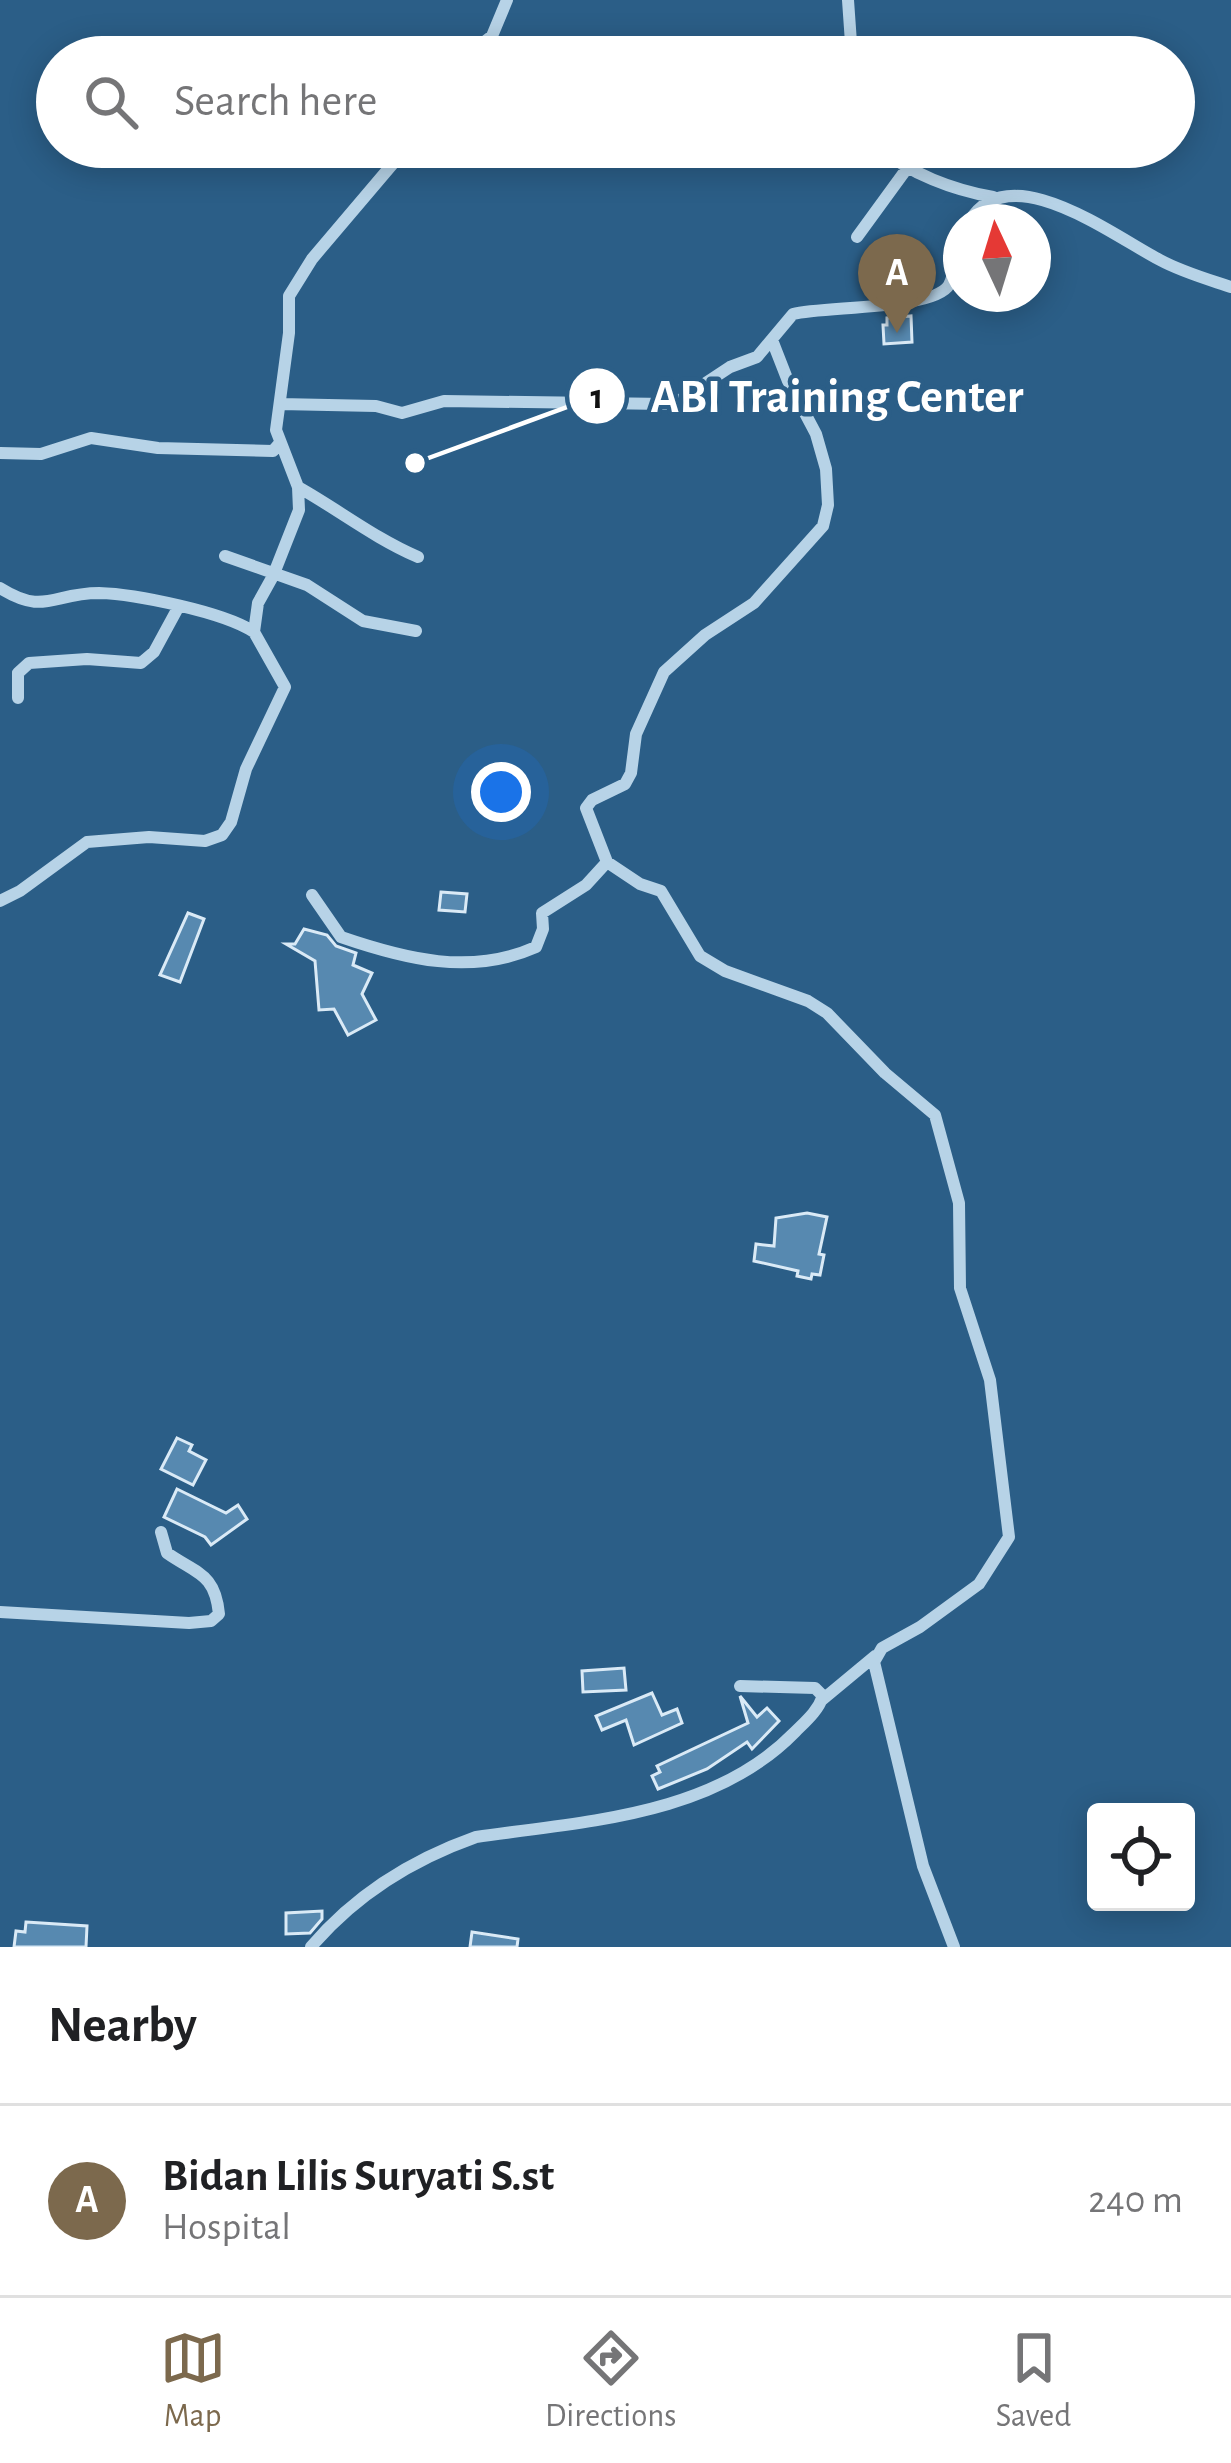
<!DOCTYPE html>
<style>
:root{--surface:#fff;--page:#f2f2f2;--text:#202124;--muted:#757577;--line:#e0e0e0;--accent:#7c694d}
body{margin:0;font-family:"Alegreya Sans",sans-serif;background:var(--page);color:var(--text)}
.controls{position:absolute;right:36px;bottom:36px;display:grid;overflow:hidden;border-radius:12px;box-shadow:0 6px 30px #0003}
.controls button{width:108px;height:108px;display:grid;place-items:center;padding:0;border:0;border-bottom:3px solid var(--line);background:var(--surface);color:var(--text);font:60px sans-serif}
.compass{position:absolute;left:943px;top:204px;width:108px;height:108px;border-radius:50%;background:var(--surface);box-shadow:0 6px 30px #0003;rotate:356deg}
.you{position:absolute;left:501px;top:792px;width:42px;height:42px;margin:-30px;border:9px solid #fff;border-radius:50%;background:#1a73e8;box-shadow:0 0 0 18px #1a73e833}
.badge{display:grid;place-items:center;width:78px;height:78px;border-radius:50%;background:var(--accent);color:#fff;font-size:39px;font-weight:700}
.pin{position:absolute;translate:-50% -99px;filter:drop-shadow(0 3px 6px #0008)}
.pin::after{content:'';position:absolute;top:63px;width:42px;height:36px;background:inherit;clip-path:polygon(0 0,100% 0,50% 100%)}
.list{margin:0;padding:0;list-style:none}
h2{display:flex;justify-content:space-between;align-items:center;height:156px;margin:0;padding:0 48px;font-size:51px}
h2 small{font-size:39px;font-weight:400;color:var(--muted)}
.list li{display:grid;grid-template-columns:78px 1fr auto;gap:36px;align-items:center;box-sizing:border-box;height:192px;padding:0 48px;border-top:3px solid var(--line)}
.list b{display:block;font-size:45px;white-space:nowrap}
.list p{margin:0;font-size:39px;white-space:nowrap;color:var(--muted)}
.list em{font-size:39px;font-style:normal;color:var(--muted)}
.icon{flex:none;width:66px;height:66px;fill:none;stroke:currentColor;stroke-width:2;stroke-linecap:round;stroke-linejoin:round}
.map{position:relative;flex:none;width:1231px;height:1947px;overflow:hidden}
.search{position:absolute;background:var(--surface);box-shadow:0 6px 30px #0003;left:36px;right:36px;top:36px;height:132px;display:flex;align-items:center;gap:30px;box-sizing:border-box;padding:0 42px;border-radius:66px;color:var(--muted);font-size:45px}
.sheet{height:348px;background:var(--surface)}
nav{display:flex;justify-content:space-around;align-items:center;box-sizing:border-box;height:168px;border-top:3px solid var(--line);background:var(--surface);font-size:33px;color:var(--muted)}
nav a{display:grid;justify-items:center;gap:6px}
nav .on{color:var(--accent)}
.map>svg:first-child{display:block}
.building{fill:#5789b0;stroke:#daeaf6;stroke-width:3}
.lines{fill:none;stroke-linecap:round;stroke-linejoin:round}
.minor{stroke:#b7d3e7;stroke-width:12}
.leader{fill:none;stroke:#fff;stroke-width:4.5}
.callout-dot{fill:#fff;stroke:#2b5e87;stroke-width:4.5}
.mark-label{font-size:36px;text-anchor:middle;font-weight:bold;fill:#111}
.callout-label{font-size:48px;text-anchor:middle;font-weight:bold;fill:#fff;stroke:#2b5e87;stroke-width:9;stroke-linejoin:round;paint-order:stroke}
</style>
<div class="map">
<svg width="1231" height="1947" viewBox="0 0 1231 1947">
<rect width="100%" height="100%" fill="#2b5e87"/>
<!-- building -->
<path class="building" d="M911,316L912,342L884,344L883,325H887V318Z
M441,892L467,894L465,912L439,910Z
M188,913L204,919L180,982L160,975Z
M304,929L327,935L336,946L356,953L353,965L372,973L362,994L376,1020L348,1035L334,1009L319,1010L315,961L286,944H295Z
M807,1213L827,1217L819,1254L824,1255L820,1275L812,1274L811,1279L797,1276L798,1271L754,1261L756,1244L774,1246L776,1218Z
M177,1438L192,1445L189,1451L206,1460L193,1485L161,1469Z
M177,1489L226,1513L238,1505L247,1519L211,1545L205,1537L164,1517Z
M624,1668L626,1690L583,1692L582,1671Z
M652,1693L662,1715L677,1709L682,1723L634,1745L626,1720L602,1730L596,1716Z
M740,1696L757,1717L767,1708L779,1721L752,1749L747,1742L707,1769L658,1789L652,1776L660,1772L657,1766L748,1723Z
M322,1911V1919L310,1933L286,1934V1913Z
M26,1922L87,1926L86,1947H14L16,1931L25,1932Z
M472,1932L518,1939L517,1947H470Z"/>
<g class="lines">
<!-- minor -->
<path class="minor" d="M848,0L852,57
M472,57L474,50L492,36L507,0
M880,147C909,174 954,190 993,197
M969,222C1008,155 1112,235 1160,260C1182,272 1207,279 1231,287
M857,237L908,167
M772,340L788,381L816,434L826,469L828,505L823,526L754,603L705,635L664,672L636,734L631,773L625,784L592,800L586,808L607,862L640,884L661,891L700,956L725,971L808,1001L827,1013L885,1073L935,1115L959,1203L960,1288L990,1380L1009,1537L979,1584L920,1627L882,1648L874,1662L923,1866L954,1947
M280,404L376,406L402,413L444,401L666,404L680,400L730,367L757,357L793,314C824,306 934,310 949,285C956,272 956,253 961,239
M0,453L41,454L91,438L158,448L273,451L279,444
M298,487C339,510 374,538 418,557
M225,556L307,585L363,621L416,631
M0,588C45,616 52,593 99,593C135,594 224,612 254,632
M18,698V673L29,663L87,659L141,663L154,652L179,606
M312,895L341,937C405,959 471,976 536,947L543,929L542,913L586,885L607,862
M0,901L20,891L87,842L149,837L205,841L222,835L231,822L246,769L285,687L254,632L258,603L273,576L299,510L298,487L276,430L289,333V296L312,259L407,147
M0,1612L189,1623L211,1621L219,1614C215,1573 197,1574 167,1553L161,1532
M822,1700L875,1656
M311,1947C356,1894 411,1860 476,1837C586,1821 713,1816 795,1732C806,1721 818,1711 823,1696L815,1688L740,1686"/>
</g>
<!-- callouts -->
<path class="leader" d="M415 463L597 396"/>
<g class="callout-dot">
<circle cx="415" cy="463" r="12"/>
<circle cx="597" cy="396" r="30"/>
</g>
<g class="mark-label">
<text x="597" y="408">1</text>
</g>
<g class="callout-label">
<text x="837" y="412">ABI Training Center</text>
</g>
</svg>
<div class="controls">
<button><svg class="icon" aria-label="locate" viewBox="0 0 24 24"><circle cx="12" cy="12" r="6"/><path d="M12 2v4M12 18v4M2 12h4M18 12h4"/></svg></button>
</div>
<svg class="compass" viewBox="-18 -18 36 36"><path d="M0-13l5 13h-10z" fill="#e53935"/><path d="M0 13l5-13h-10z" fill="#757577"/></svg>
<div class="you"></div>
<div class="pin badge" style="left:897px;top:333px">A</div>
<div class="search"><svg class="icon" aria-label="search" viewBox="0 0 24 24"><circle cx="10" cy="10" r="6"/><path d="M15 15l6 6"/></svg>Search here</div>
</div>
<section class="sheet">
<h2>Nearby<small></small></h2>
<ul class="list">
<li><span class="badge">A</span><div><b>Bidan Lilis Suryati S.st</b><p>Hospital</p></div><em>240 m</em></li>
</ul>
</section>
<nav>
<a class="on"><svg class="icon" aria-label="map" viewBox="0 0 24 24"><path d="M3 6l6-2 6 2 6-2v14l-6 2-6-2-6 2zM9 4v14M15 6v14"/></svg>Map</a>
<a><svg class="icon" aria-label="directions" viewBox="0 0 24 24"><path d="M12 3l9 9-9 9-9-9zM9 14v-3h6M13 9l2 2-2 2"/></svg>Directions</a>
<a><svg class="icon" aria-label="saved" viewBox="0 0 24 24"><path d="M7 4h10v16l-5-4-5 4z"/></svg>Saved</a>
</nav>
